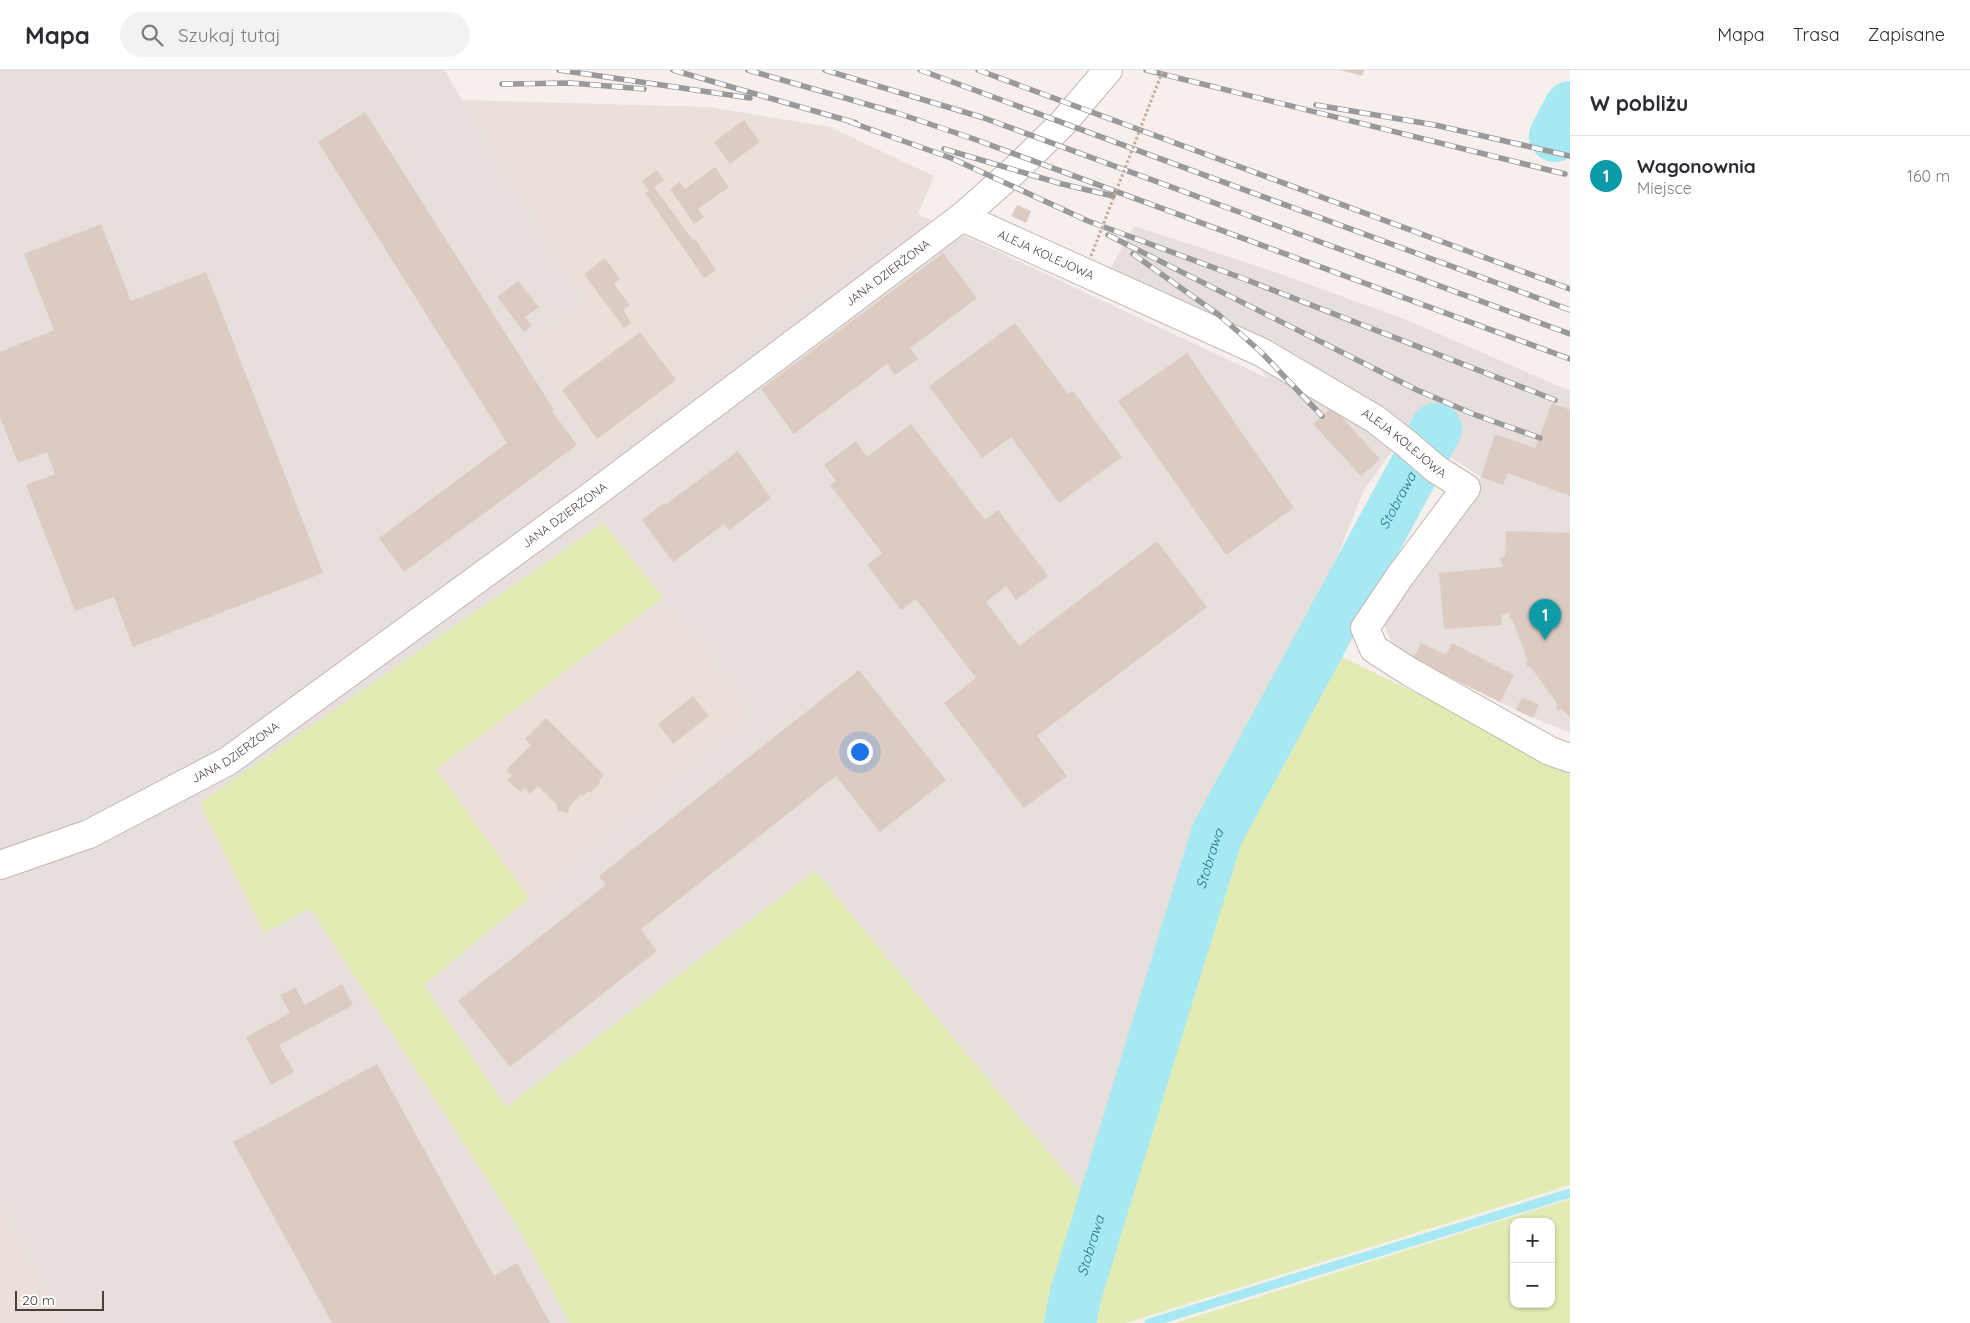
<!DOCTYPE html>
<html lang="pl">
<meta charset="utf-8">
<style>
:root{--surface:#fff;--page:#f2f2f3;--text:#2b2b33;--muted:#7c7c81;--line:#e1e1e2;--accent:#ff1937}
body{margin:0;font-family:Quicksand,sans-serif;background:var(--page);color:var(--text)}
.controls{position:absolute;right:15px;bottom:15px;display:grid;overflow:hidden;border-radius:10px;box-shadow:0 1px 4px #0004}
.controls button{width:45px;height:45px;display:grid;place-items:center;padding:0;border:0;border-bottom:1px solid var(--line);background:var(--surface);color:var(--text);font:25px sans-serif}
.scale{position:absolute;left:15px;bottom:12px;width:89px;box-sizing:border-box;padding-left:5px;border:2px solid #4a3e38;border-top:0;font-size:14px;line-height:18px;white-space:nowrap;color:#4a3e38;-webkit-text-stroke:4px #fff;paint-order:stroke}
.you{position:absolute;left:859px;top:681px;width:18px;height:18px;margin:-12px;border:4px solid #fff;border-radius:50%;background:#1a73e8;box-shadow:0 0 0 8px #1a73e833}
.badge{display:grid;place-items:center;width:32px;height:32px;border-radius:50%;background:var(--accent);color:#fff;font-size:16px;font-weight:700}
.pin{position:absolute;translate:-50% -41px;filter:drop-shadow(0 1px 2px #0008)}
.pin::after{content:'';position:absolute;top:26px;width:18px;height:15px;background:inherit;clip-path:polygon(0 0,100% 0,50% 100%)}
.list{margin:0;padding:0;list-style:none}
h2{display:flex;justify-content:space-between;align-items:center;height:65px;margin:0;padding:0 20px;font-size:21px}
h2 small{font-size:16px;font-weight:400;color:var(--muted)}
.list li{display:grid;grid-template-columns:32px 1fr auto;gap:15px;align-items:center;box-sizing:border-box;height:80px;padding:0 20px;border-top:1px solid var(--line)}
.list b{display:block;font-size:19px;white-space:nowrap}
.list p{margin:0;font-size:16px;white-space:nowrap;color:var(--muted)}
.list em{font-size:16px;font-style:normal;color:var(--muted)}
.icon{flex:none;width:28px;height:28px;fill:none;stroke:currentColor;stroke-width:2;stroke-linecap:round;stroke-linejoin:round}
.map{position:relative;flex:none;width:1570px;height:1253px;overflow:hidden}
header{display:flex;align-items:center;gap:30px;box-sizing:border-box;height:70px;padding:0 25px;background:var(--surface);border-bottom:1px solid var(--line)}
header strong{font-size:24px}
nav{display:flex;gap:28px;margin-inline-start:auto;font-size:18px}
.search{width:350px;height:45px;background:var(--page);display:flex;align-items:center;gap:12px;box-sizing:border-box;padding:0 18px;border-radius:28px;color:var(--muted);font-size:19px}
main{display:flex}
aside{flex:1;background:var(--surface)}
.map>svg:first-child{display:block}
.residential{fill:#eae0d9}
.industrial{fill:#e6dfdc}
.green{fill:#e1ebb3;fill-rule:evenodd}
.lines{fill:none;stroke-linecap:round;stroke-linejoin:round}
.stream{stroke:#a7e9f3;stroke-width:9}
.river{stroke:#a7e9f3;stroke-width:52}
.building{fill:#dbcbc3}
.minor-casing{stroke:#c5b7b0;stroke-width:30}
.minor{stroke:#fff;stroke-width:28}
.rail-casing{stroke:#999;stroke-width:5.5}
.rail{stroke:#fff;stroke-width:4;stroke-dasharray:11;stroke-linecap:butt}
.path-bridge{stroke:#c4ac9e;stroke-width:3;stroke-dasharray:2.5 2.5;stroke-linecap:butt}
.labels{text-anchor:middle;stroke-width:4;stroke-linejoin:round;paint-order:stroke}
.street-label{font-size:12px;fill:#4a3e38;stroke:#fff}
.water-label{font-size:14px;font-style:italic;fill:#257a88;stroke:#fff}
</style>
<header>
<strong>Mapa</strong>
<div class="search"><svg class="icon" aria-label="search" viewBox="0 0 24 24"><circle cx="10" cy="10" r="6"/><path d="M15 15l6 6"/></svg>Szukaj tutaj</div>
<nav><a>Mapa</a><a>Trasa</a><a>Zapisane</a></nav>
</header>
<main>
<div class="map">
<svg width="1570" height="1253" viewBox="0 0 1570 1253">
<rect width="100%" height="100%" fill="#f6efeb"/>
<!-- residential -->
<path class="residential" d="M462,30L709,37L830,57L934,106L918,144L600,390L525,272L585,235Z
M663,528L754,642L529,828L436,699Z
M0,1136L65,1253H0Z"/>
<!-- industrial -->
<path class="industrial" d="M0,0H444L585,235L525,272L600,390L918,144L1269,309L1218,252L1109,201L1134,156L1272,201L1407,250L1570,321V663L1516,640L1395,580L1385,557L1391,529L1481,407L1407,359L1363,422L1083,1124L815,802L506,1037L424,915L753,642L603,453L264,863L310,837L515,1152L570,1253H65L0,1136Z"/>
<!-- green -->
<path class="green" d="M603,453L663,528L436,699L529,828L424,915L506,1037L815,801L1083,1124L1051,1253H570L515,1152L310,838L264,863L200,733Z
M1326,579L1570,698V1115L1126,1253H1086L1232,758Z
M1570,1129V1253H1175ZM1514,1152H1551V1234H1514Z"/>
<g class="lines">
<!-- stream -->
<path class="stream" d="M1149,1253L1570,1123"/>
<!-- river -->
<g class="river">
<path d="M1555,66L1570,37"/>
<path id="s1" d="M1070,1253L1076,1223L1217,764L1436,359"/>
</g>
</g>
<!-- building -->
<path class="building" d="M1340,0H1364L1362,6Z
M365,42L554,340L552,341L577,375L404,502L379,468L507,373L318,72Z
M744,50L760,72L730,94L714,72Z
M715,97L729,117L698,139L704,147L694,154L670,119L680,112L685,119Z
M657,100L664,110L654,117L684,158L693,170L695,169L716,200L704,208L645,123L649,121L642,111Z
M1017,135L1031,141L1026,153L1011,146Z
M101,154L131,231L206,202L323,503L133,577L114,527L75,541L26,415L55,404L47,382L18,393L0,347V282L54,260L24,184Z
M943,183L977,228L910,278L918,289L895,305L887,294L794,364L761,319Z
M605,188L620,209L614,214L630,235L623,240L631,253L624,258L584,204Z
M518,211L539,237L525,247L532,256L524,262L497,227Z
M1015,253L1068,324L1073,321L1122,387L1059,433L1011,367L982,388L929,316Z
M640,262L676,310L597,369L562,320Z
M1187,283L1294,438L1226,485L1118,331Z
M1552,333L1570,340V426L1508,403L1503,415L1481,407L1495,364L1535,378Z
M1332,337L1380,389L1361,406L1313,354Z
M911,354L985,450L998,440L1048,506L1016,530L1006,516L986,532L1019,576L1157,471L1207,537L1037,666L1067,706L1024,738L944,633L976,608L916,529L901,540L867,495L882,483L830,415L836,411L824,395L856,371L867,387Z
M738,381L771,428L729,460L724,454L673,492L642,450L664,433L665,435Z
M1506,461L1570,463V647L1561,639L1558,641L1555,637L1558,635L1530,596L1528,597L1525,592L1528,591L1512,549H1510L1509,543L1501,545L1502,555L1444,559L1439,503L1503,497L1500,487H1505Z
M1421,573L1446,585L1452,573L1514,605L1500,632L1413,589Z
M859,600L946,710L880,762L836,706L641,859L657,881L510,997L458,931L606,815L599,806Z
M693,626L709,646L673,674L658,654Z
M1522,627L1539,635L1533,648L1516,640Z
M546,648L604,705L599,711L600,713L590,723L588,721L583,726L581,724L570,736L568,743L557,741V735L538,716L530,724L525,718L520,722L507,710L512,706L506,700L531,675L525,669Z
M342,914L353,935L279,975L294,1002L271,1015L246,967L290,943L280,925L295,917L305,935Z
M377,994L494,1206L517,1193L550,1253H332L233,1072Z"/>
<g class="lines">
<!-- minor casing -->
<g class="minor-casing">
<g id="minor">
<path id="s2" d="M962,147L1261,282L1375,349L1407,374L1436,399L1466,418L1400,506L1365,558L1374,579L1410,602L1550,681L1570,688"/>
<path id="s3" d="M0,795L89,764L228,691L598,421L962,147L1015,100L1063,53L1108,0"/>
</g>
</g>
<!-- minor -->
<use href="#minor" class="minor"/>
<!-- rail casing -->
<g class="rail-casing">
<path id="rail" d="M559,0L750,28
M673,0L856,53
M748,0L897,43L974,69L1570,289
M825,0L984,48L1570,264
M920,0L1570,240
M978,0L1570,219
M1146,0L1565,104
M502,14L571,13L644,19
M1316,35L1435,55L1570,86
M850,52L951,88L1088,151L1247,210L1555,330
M944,79L1062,114L1113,126
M1108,165L1417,320L1473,344L1540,368
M1133,184L1219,245L1261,282L1322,346"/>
</g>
<!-- rail -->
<use href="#rail" class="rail"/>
<!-- path-bridge -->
<path class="path-bridge" d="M1091,186L1163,0"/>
</g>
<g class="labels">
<!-- street labels -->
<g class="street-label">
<text dy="4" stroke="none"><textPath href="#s2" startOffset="92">ALEJA KOLEJOWA</textPath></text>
<text dy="4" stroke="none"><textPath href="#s3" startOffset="1072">JANA DZIERŻONA</textPath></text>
<text dy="4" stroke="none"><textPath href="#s2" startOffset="498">ALEJA KOLEJOWA</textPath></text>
<text dy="4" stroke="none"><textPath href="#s3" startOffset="668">JANA DZIERŻONA</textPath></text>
<text dy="4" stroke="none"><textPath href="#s3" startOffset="262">JANA DZIERŻONA</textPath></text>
</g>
<!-- water labels -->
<g class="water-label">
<text dy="5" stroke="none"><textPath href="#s1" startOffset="890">Stobrawa</textPath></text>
<text dy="5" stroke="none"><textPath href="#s1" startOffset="485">Stobrawa</textPath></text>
<text dy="5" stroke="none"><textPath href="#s1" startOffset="80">Stobrawa</textPath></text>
</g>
</g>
</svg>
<div class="controls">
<button>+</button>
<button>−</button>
</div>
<div class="scale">20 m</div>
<div class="you"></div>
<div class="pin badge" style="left:1545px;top:570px;background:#0f9aa8">1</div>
</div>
<aside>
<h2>W pobliżu<small></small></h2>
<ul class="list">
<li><span class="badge" style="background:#0f9aa8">1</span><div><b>Wagonownia</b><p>Miejsce</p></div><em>160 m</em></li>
</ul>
</aside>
</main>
